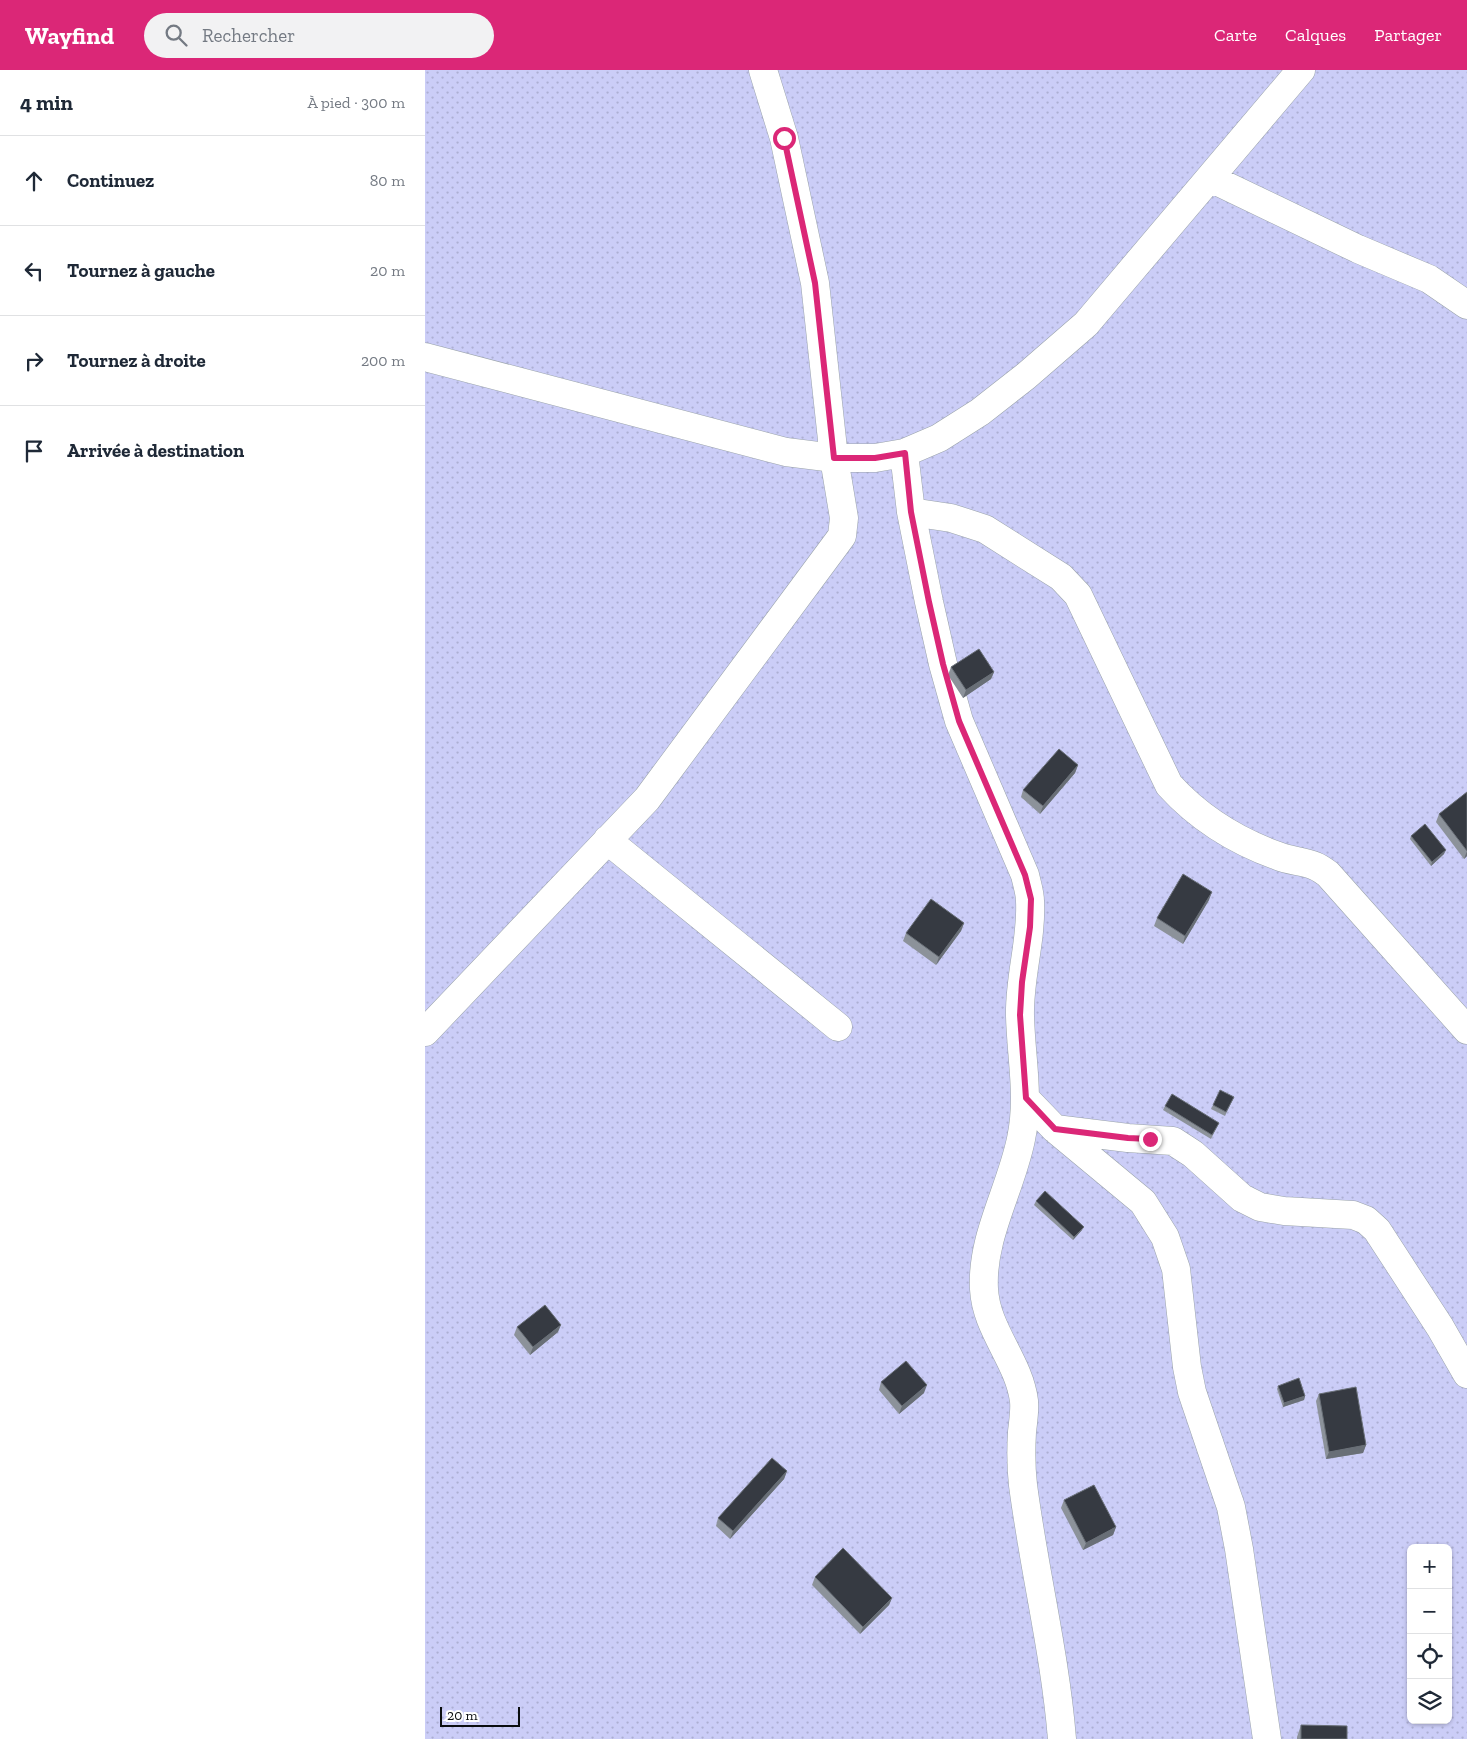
<!DOCTYPE html>
<html lang="fr">
<meta charset="utf-8">
<style>
:root{--surface:#fff;--page:#f2f2f3;--text:#1f2937;--muted:#747a83;--line:#e0e1e3;--accent:#db2777}
body{margin:0;font-family:"Zilla Slab",serif;background:var(--page);color:var(--text)}
.controls{position:absolute;right:15px;bottom:15px;display:grid;overflow:hidden;border-radius:8px;box-shadow:0 1px 4px #0004}
.controls button{width:45px;height:45px;display:grid;place-items:center;padding:0;border:0;border-bottom:1px solid var(--line);background:var(--surface);color:var(--text);font:25px sans-serif}
.scale{position:absolute;left:15px;bottom:12px;width:80px;box-sizing:border-box;padding-left:5px;border:2px solid #0b0e10;border-top:0;font-size:14px;line-height:18px;white-space:nowrap;color:#0b0e10;-webkit-text-stroke:4px #fff;paint-order:stroke}
.stop{position:absolute;width:15px;height:15px;margin:-11px;border:4px solid #db2777;border-radius:50%;background:#fff}
.stop.end{background:#db2777;border-color:#fff;box-shadow:0 1px 5px #0008}
.list{margin:0;padding:0;list-style:none}
h2{display:flex;justify-content:space-between;align-items:center;height:65px;margin:0;padding:0 20px;font-size:21px}
h2 small{font-size:16px;font-weight:400;color:var(--muted)}
.list li{display:grid;grid-template-columns:32px 1fr auto;gap:15px;align-items:center;box-sizing:border-box;height:90px;padding:0 20px;border-top:1px solid var(--line)}
.list b{display:block;font-size:19px;white-space:nowrap}
.list em{font-size:16px;font-style:normal;color:var(--muted)}
.icon{flex:none;width:28px;height:28px;fill:none;stroke:currentColor;stroke-width:2;stroke-linecap:round;stroke-linejoin:round}
.map{position:relative;flex:none;width:1042px;height:1669px;overflow:hidden}
header{display:flex;align-items:center;gap:30px;box-sizing:border-box;height:70px;padding:0 25px;background:var(--accent);color:#fff}
header strong{font-size:24px}
nav{display:flex;gap:28px;margin-inline-start:auto;font-size:18px}
.search{width:350px;height:45px;background:var(--page);display:flex;align-items:center;gap:12px;box-sizing:border-box;padding:0 18px;border-radius:28px;color:var(--muted);font-size:19px}
main{display:flex}
aside{flex:1;background:var(--surface)}
.map>svg:first-child{display:block}
.grass{fill:url(#grass-dots);fill-rule:evenodd}
.lines{fill:none;stroke-linecap:round;stroke-linejoin:round}
.minor-casing{stroke:#9ba4ab;stroke-width:29}
.minor{stroke:#fff;stroke-width:28}
.wall{fill:#8c929a}
.shaded-wall{fill:#696f77}
.building{fill:#363a42;stroke:#696f77}
.route{stroke:#db2777;stroke-width:6}
</style>
<header>
<strong>Wayfind</strong>
<div class="search"><svg class="icon" aria-label="search" viewBox="0 0 24 24"><circle cx="10" cy="10" r="6"/><path d="M15 15l6 6"/></svg>Rechercher</div>
<nav><a>Carte</a><a>Calques</a><a>Partager</a></nav>
</header>
<main>
<aside>
<h2>4 min<small>À pied · 300 m</small></h2>
<ul class="list">
<li><svg class="icon" aria-label="ahead" viewBox="0 0 24 24"><path d="M12 20V5M6 11l6-6 6 6"/></svg><div><b>Continuez</b></div><em>80 m</em></li>
<li><svg class="icon" aria-label="left" viewBox="0 0 24 24"><path d="M17 20v-9H6M10 6l-5 5 5 5"/></svg><div><b>Tournez à gauche</b></div><em>20 m</em></li>
<li><svg class="icon" aria-label="right" viewBox="0 0 24 24"><path d="M7 20v-9h11M14 6l5 5-5 5"/></svg><div><b>Tournez à droite</b></div><em>200 m</em></li>
<li><svg class="icon" aria-label="arrive" viewBox="0 0 24 24"><path d="M6 21V4h12l-3 4 3 4H6"/></svg><div><b>Arrivée à destination</b></div></li>
</ul>
</aside>
<div class="map">
<svg width="1042" height="1669" viewBox="0 0 1042 1669">
<defs>
<pattern id="grass-dots" width="8" height="8" patternUnits="userSpaceOnUse" patternTransform="scale(1.25)"><rect width="8" height="8" fill="#cbcdf7"/><path d="M2 2h.1M6 6h.1" fill="none" stroke="#adafd3" stroke-width="1.8" stroke-linecap="round"/></pattern>
</defs>
<rect width="100%" height="100%" fill="#e1eaf2"/>
<!-- grass -->
<path class="grass" d="M0,0H1042V1669H0ZM986,1478H1023V1650H986Z"/>
<g class="lines">
<!-- minor casing -->
<g class="minor-casing">
<path id="minor" d="M785,108L933,179L1004,209L1042,235
M0,287L361,382L409,388H450L479,383L514,368L555,342L601,306L661,254L876,0
M479,383L486,442L504,532L518,594L534,651L600,805C602,814 605,823 605,831C607,870 594,907 595,946C596,988 605,1027 596,1069C586,1119 556,1167 559,1219C561,1260 594,1291 599,1331C600,1341 598,1352 597,1362C596,1379 596,1398 598,1415C609,1500 630,1583 637,1669
M486,442L526,448L560,459L636,507L653,525L744,715C774,748 811,771 853,786C865,791 879,791 890,796C895,798 899,801 903,804L1042,960
M182,770L413,957
M0,962L222,729L417,466L419,448L409,388L390,213L359,68L338,0
M601,1029L630,1059L718,1132L740,1167L751,1199L762,1297L767,1322L806,1437L814,1479L842,1669
M630,1059L703,1068L748,1071L768,1084L817,1128L835,1137L859,1141L928,1145L941,1150L952,1160L1015,1257L1042,1304"/>
</g>
<!-- minor -->
<use href="#minor" class="minor"/>
</g>
<!-- wall -->
<path class="wall" d="M526,597L569,602L566,609L538,628L523,605Z
M653,695L650,703L615,744L596,727L598,720Z
M1042,722V786L1039,789L1011,752L1014,744Z
M986,766L1019,784L1006,796L985,769Z
M784,830L758,874L729,856L732,848Z
M539,853L536,861L511,895L478,871L481,863Z
M809,1027L800,1046L786,1039L788,1035Z
M740,1036L794,1053L786,1069L738,1040Z
M611,1131L657,1160L648,1170L609,1135Z
M92,1257L133,1262L105,1285L89,1265Z
M456,1312L499,1323L474,1344L454,1320Z
M853,1316L880,1326L879,1330L858,1337L852,1319Z
M894,1324L941,1375L938,1383L901,1389L891,1331Z
M362,1401L359,1409L305,1469L291,1456L293,1448Z
M639,1430L691,1457L688,1465L658,1480L636,1438Z
M390,1507L467,1528L464,1535L435,1564L387,1515Z
M876,1655L922,1669H872V1667Z"/>
<!-- shaded-wall -->
<path class="shaded-wall" d="M569,602L566,609L538,628L541,620Z
M653,695L650,703L615,744L618,736Z
M1021,780L1019,784L1006,796L1007,792Z
M1042,781V786L1039,789Z
M787,822L784,830L758,874L760,866Z
M539,853L536,861L511,895L514,887Z
M659,1157L657,1160L648,1170L649,1167Z
M136,1255L133,1262L105,1285L108,1277Z
M502,1315L499,1323L474,1344L477,1336Z
M880,1326L879,1330L858,1337L859,1333Z
M941,1375L938,1383L901,1389L904,1382Z
M362,1401L359,1409L305,1469L308,1461Z
M691,1457L688,1465L658,1480L661,1473Z
M467,1528L464,1535L435,1564L438,1557Z"/>
<!-- building -->
<path class="building" d="M554,579L569,602L541,620L526,597Z
M634,679L653,695L618,736L598,720Z
M1042,722V781L1014,744Z
M1000,754L1021,780L1007,792L986,766Z
M758,804L787,822L760,866L732,848Z
M506,829L539,853L514,887L481,863Z
M795,1020L809,1027L801,1042L788,1035Z
M747,1024L794,1053L787,1065L740,1036Z
M620,1121L659,1157L649,1167L611,1131Z
M120,1235L136,1255L108,1277L92,1257Z
M481,1291L502,1315L477,1336L456,1312Z
M874,1308L880,1326L859,1333L853,1316Z
M931,1317L941,1375L904,1382L894,1324Z
M347,1388L362,1401L308,1461L293,1448Z
M669,1415L691,1457L661,1473L639,1430Z
M418,1478L467,1528L438,1557L390,1507Z
M876,1655L922,1656V1669H876Z"/>
<g class="lines">
<!-- route -->
<path class="route" d="M359,68L390,213L409,388H450L480,383L486,442L504,532L518,594L534,651L600,805L606,829L605,857L597,912L595,945L601,1028L630,1059L703,1068L725,1069"/>
</g>
</svg>
<div class="controls">
<button>+</button>
<button>−</button>
<button><svg class="icon" aria-label="locate" viewBox="0 0 24 24"><circle cx="12" cy="12" r="6"/><path d="M12 2v4M12 18v4M2 12h4M18 12h4"/></svg></button>
<button><svg class="icon" aria-label="layers" viewBox="0 0 24 24"><path d="M12 4l9 5-9 5-9-5zM3 14l9 5 9-5"/></svg></button>
</div>
<div class="scale">20 m</div>
<div class="stop" style="left:359px;top:68px"></div>
<div class="stop end" style="left:725px;top:1069px"></div>
</div>
</main>
